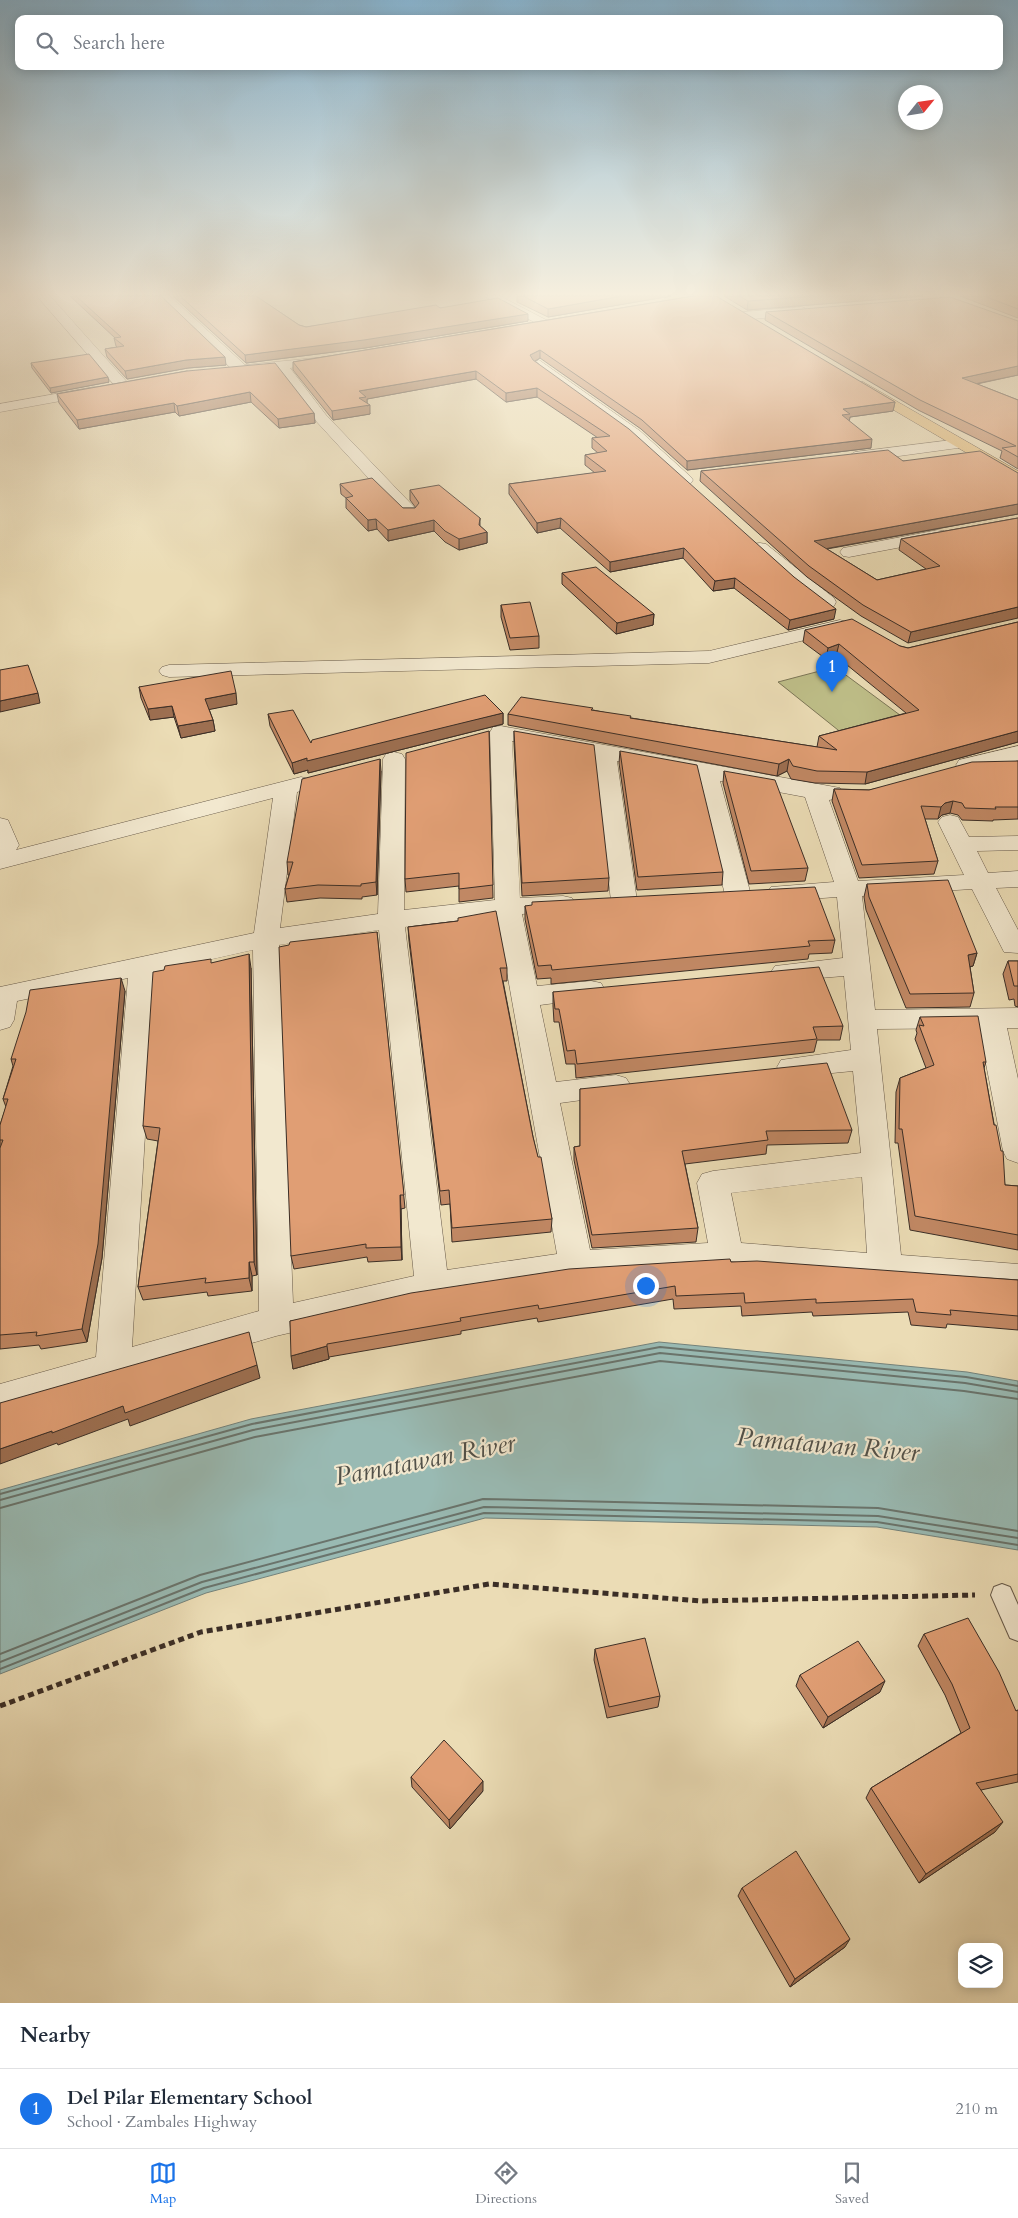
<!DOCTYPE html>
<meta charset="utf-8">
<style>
:root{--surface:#fff;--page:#f2f2f3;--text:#1f2937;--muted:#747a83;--line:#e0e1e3;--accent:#1a73e8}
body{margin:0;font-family:Cardo,serif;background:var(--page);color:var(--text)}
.controls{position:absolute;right:15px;bottom:15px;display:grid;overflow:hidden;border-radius:10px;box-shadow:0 2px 12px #0003}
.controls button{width:45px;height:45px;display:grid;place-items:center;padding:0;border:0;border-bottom:1px solid var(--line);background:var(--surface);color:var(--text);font:25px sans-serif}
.compass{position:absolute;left:898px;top:85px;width:45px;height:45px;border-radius:50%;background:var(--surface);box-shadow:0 2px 12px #0003;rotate:60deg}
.you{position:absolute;left:645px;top:1285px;width:18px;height:18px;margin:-12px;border:4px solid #fff;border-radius:50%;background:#1a73e8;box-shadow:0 0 0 8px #1a73e833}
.badge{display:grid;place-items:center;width:32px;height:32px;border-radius:50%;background:var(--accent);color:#fff;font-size:16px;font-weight:700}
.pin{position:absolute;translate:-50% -41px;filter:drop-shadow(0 1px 2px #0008)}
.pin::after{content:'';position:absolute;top:26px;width:18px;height:15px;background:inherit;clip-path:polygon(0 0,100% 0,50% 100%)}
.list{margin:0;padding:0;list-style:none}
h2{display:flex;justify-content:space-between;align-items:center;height:65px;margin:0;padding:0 20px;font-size:21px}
h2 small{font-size:16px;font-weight:400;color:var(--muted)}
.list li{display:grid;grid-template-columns:32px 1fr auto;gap:15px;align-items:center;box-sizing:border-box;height:80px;padding:0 20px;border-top:1px solid var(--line)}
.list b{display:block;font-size:19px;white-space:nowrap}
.list p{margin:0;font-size:16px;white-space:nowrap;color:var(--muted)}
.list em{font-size:16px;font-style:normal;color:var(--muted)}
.icon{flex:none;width:28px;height:28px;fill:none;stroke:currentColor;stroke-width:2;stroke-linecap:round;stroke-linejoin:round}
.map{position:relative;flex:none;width:1018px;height:2003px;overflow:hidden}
.search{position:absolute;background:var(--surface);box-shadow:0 2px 12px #0003;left:15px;right:15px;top:15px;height:55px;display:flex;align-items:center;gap:12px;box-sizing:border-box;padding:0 18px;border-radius:10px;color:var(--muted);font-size:19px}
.sheet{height:145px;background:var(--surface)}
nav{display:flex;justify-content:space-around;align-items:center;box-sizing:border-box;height:70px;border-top:1px solid var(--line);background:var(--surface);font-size:14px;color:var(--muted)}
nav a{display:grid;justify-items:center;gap:2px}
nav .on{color:var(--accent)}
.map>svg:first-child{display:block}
.green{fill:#bebe88;stroke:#7c7657}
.water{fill:#99bab3;stroke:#73827b}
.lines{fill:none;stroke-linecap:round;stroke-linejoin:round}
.shore{stroke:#6a746c;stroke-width:2}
.service-casing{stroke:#675a4a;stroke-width:2}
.minor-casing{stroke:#675a4a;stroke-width:1}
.primary-casing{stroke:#3b2e26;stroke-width:1}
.path{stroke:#3b2e26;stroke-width:5;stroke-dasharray:6 4;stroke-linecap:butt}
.service{fill:#f2e8cf;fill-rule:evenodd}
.minor{fill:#f2e8cf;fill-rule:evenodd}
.primary{fill:#e6be7a;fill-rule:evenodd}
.wall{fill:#c18864;stroke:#3b2e26}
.shaded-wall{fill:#9d6f51;stroke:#3b2e26}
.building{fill:#e09e74;stroke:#3b2e26}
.labels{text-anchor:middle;stroke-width:4.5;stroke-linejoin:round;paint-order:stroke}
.near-water-label{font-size:26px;font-style:italic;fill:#525149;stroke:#f2e8cf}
</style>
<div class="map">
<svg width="1018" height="2003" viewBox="0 0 1018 2003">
<rect width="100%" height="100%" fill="#ebdcb5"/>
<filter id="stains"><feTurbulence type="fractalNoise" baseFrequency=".004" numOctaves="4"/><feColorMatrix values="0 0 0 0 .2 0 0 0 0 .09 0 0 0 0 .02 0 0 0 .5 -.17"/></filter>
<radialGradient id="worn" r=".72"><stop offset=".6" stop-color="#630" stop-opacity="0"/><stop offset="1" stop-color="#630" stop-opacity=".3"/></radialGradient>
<!-- green -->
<path class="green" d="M835,667L908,721L848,738L778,682Z"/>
<!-- water -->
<path class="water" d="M659,1342L967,1372L1018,1381V1550L877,1527L485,1518L206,1593L0,1674V1490L251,1419Z"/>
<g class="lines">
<!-- shore -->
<path class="shore" d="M0,1494L252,1424L660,1347L966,1377L1018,1386
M0,1500L253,1430L660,1353L965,1383L1018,1392
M0,1508L255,1437L660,1361L964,1391L1018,1399
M0,1654L200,1575L483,1499L878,1508L1018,1531
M0,1662L202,1582L484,1507L878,1516L1018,1538
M0,1669L204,1588L484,1513L877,1522L1018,1545"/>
<!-- service casing -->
<g class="service-casing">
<path id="service" d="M1002,1584L1010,1587L1018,1605V1641L1010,1638L991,1595L994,1587Z"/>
</g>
<!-- minor casing -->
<g class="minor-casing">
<path id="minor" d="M37,296H50L127,382L129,385L127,388H117Z
M157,296H170L245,365L335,356L337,359L335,362L290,368L326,415L416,509L418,513L416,517H404L316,421L277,370L236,373Z
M484,296H500L554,324L552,327H544Z
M801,307L805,308L807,311L805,314L743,320L737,316L743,312Z
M539,360L640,431L691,477L693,480L691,483H679L630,437L534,367L532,364Z
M94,387L99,388L101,391L99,394L0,412V404Z
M960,439L965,441L968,444L965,447L855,462L847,457L855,452Z
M938,530L944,531L947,535L944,539L849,557L843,556L840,552L843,548L849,547Z
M760,543L766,544L834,598L836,602L834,606H820L754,552L751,548L754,544Z
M840,620L847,622L850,626L847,630L709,663L169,677L162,675L159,671L162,667L169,665L709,651Z
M501,726L840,788L843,793L840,798L829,800L858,881L964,875L938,822L942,817L950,815L958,817L969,837L1018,836V850L977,851L988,873L1018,871V887L996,888L1018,930V953L1004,952L972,889L862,896L875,1010L1018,1008V1028H1007L1018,1079V1163L1007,1159L1003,1151L979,1028L877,1029L901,1255L1018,1264V1292L727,1270L576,1279L432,1300L276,1336L0,1416V1384L96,1357L128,978L17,1001L14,1020L10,1027L0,1030V987L254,933L273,798L0,869V818L8,820L19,845L16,850L301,777L309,779L312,784L309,789L297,792L280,928L378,914L383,759L386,754L394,752L402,754L405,759L404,910L495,900L490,732L493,727ZM512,741L595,756L611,901L615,907L624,909L633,907L637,901L617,761L697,776L725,895L729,901L738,903L747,901L751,895L720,781L805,797L834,882L771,887L767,893L771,899L780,901L837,897L843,958L775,966L771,972L775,978L784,981L844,976L851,1050L781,1060L777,1067L781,1074L791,1077L853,1071L861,1153L713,1171L702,1174L697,1183L708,1243L590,1250L560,1103L626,1094L631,1086L626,1078L616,1075L556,1082L540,1005L601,997L605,990L601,983L591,981L537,986L522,914L572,910L576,904L572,898L563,896L520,898ZM497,916L557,1254L447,1270L405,927ZM379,930L414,1276L293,1303L279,945ZM253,950L259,1311L132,1347L155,972ZM862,1177L867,1253L741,1243L731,1193Z
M1018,746V771L967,772L959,770L956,765L959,760Z"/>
</g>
<!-- primary casing -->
<g class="primary-casing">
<path id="primary" d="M863,382L1018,471V483L858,389L856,386L858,383Z"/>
</g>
<!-- path -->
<path class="path" d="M0,1706L201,1632L489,1584L701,1601L975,1595"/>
<!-- service -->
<use href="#service" class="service"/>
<!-- minor -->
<use href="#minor" class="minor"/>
<!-- primary -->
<use href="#primary" class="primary"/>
</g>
<!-- wall -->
<path class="wall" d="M70,296H161L226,365L188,368L127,379L107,357L105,349L117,347L116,346L114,338H115Z
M173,296H256L299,325L306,327L440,308L528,321L365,348L246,363Z
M517,296H671L548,317L517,302Z
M694,296L895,402L893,411L850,417L849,421L871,448L687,470L641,429L540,358L535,361L834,619L788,630L734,588L713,591L683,558L610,572L560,528L537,533L509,494V484L595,473L585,465V455L598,453L592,448V438H598L537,397L506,402L476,379L367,399V403L370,414L333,420L293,370V362Z
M724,296H923L747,310Z
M960,296H1018V318Z
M766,312L1018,321V375L977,384L1018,400V469L1000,458L1002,451L918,410L765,320Z
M31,363L109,382L51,393L32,368Z
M187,371L314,413L315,423L279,428L251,402L179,416L175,412L79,429L59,403L57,394Z
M903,461L1018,473V514L827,549L877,580L926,569L899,550L901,539L1018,518L908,643L861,616L807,577L700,481L701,471Z
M340,484L403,508H416L410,500V490L480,526L487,532V543L459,550L445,542L434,531L388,541L377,529L368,531L346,508V498L341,494Z
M562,573L654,614L653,625L616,634L562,584Z
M501,605L539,636V648L510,650L501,617Z
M1018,622V742L865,784L815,783L791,779L787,771L777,776L508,725V714L593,710L631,718L817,747L819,736L906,713L836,656L826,659L803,642L805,630L900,646L908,648Z
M139,687L237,704L209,709L213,720L215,731L181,738L174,717L150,720L141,698Z
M503,713V724L308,773V770L294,774L270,726L268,714L311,743Z
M489,731L493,898L459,902V886L406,892L405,879Z
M514,731L609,878L608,891L522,896L514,743Z
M620,751L723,872L722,885L637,890L619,763Z
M1018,761V819L993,820V821L962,820L958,815L950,813L942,815L938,819H925L938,861L934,874L859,878L832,801L834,789L869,790Z
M381,771L377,895L362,897V899L320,898L287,902L285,889L289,875H288L287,862Z
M724,771L808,868L805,881L749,884L723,783Z
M867,884L977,953L973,966L970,967L974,993L970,1007L906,1008L866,910L864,897Z
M525,906L835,940L832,953L809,954L808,959L551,984V978L537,979L525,919Z
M458,921L507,968V981H503L533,1137L552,1219L551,1232L452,1242L450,1204L441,1205L409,941L408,927Z
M377,932L405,1208L401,1209L402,1260L368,1262L367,1257L294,1269L291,1256Z
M1008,961H1018V1007L1015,1006L1014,999L1009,1000L1003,974Z
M212,963L251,968L257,1275L252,1276V1291L208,1296L207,1292L143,1300L138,1287L158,1141L147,1139L143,1126Z
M125,991L102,1258L87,1342L41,1349L39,1345L0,1349V1125L6,1107L3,1099L13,1066L11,1059Z
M553,992L843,1026L840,1040H817L814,1052L576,1078L575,1064H566L559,1022H554L553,1006Z
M920,1017L986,1062L984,1068L1005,1185L1018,1186V1250L910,1230L898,1143H895L896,1092L900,1078L926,1068L915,1039L917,1033L916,1030Z
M580,1089L852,1130L848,1143L767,1145L766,1154L685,1164L698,1228L696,1242L592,1248L574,1160V1147L580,1146Z
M731,1262L1018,1280V1330L947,1324L946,1328L911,1325L908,1312L813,1316L812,1312L742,1316L741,1306L674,1309L673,1299L538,1322L537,1318L461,1331V1334L329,1357V1359L293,1369L290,1321Z
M924,1634L1016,1711L1018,1710V1782L981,1790L995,1832L919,1883L866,1798L871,1788L961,1733L945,1695L918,1646Z
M595,1649L660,1696L658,1707L607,1718L594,1660Z
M800,1675L880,1692L823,1728L796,1686Z
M411,1777L483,1791L450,1829L412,1787Z
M742,1888L845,1947L790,1987L738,1896Z"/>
<!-- shaded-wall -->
<path class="shaded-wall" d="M622,296H671L548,317V309Z
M814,296H923L747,310L748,301Z
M528,314V321L365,348L246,363L245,355Z
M540,350V358L530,364V355Z
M225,357L226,365L188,368L127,379L125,371L186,360Z
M1018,366V375L960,387L962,378Z
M476,371V379L367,399V406L370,405V414L333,420L332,411L359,391Z
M108,377L109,382L51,393L50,388Z
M537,388V397L506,402V393Z
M250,392L251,402L179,416L177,406Z
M895,402L893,411L850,417L849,423L840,424L843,409Z
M174,403L175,412L79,429L77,420Z
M314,413L315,423L279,428L278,419Z
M872,439L871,448L687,470V461Z
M1018,504V514L813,551L814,541Z
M480,518V528L487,532V543L459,550V539L479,525Z
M561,518L560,528L537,533V523Z
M376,519L377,529L368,531V520Z
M434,520V531L388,541V530Z
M684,548L683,558L610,572V562Z
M735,578L734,588L713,591L715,581Z
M1018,607V618L908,643L911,632Z
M836,609L834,619L788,630L790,620Z
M654,614L653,625L616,634L617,623Z
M839,644L836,656L826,659L828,648Z
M38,693L40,703L0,712V701Z
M236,693L237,704L207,710L205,699Z
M172,706L174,717L150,720L148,709Z
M503,713V724L308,773V770L294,774L292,763L307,758Z
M213,720L215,731L181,738L178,726Z
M1018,731V742L865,784L867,772Z
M380,759L381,771L377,895L376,882Z
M789,759L787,771L777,776L779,764Z
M953,801L950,813L942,815L938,819L941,807L945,803Z
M977,953L973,966L963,968L968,955Z
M249,954L251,968L257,1275L254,1262Z
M121,978L125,991L102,1258L87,1342L82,1329Z
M400,1195L401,1209L402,1260L401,1247Z
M249,1262L252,1276V1291L249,1278Z
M327,1346L329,1359L293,1369L291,1356Z
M257,1365L260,1378L130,1426L128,1419L58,1445L57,1443L0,1464V1449L123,1406Z
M885,1681L880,1692L823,1728L828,1717Z
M483,1781V1791L450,1829L449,1820Z
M1003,1822L995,1832L919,1883L926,1874Z
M850,1939L845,1947L790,1987L795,1979Z"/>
<!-- building -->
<path class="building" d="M76,296H161L225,357L186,360L125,371L105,349L124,346L114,338L121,337Z
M180,296H256L299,325L306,327L436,305L440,308L498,298L528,314L364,340L245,355Z
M523,296H622L548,309Z
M694,296H716L895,402L843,409L850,414L842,415L872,439L687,461L642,420L540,350L530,355L533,360L629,429L794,577L836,609L790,620L735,578L715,581L684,548L610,562L561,518L537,523L509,484L606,471L585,455L607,451L592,438L610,436L537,388L506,393L476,371L359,391L366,397L359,398L370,405L332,411L293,362Z
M739,296H814L748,301Z
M984,296H1018V309Z
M950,297L1018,321V366L962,378L1018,400V457L1002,448L1016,446L920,400L766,312Z
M89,354L108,377L50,388L31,363Z
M275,363L314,413L278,419L250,392L177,406L174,403L77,420L57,394L187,371Z
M888,450L903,461L980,451L1018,473V504L814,541L877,580L940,566L901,539L1018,518V607L911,632L863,605L809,566L701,471Z
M372,478L403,508H415L419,503L410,490L439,485L480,518L479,525L487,532L459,539L445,531L434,520L388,530L376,519L368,520L346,498L353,496L340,484Z
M596,567L654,614L617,623L562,573Z
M530,602L539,636L510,638L501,605Z
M852,619L900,646L908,648L1018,622V731L867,772L817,771L793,766L789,759L779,764L508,714L521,697L593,708L591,710L631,716L630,718L837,750L819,736L919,710L839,644L828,648L805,630Z
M28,665L38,693L0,701V670Z
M231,671L236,693L205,699L213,720L178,726L172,706L148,709L139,687Z
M485,695L503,713L307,761V758L292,763L268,714L293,710L311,743L312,740Z
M489,731L493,885L459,889V873L405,879L406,753Z
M514,731L594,745L609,878L522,883Z
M620,751L697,765L723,872L638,877Z
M380,759L376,882L361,884V886L318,885L285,889L293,862H287L302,779Z
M1018,761V807H995L996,809L965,808L962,803L953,801L945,803L941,807L921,806L938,861L862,865L834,789L869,790L972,762Z
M724,771L775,780L808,868L751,871Z
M948,880L977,953L968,955L974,993L910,994L869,897L867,884Z
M815,887L835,940L808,941L810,946L552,970L551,965L538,966L525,906L532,905V902Z
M496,911L507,968H500L533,1137L538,1157H541L552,1219L452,1228L449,1190L440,1191L408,927L458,921V918Z
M377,932L404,1195H400L401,1247L366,1248V1244L291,1256L279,947L289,945L290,942Z
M249,954L254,1262H249V1278L205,1283L206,1278L138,1287L160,1128L143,1126L153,972L164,970L165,966L211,959V963Z
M1008,961H1018V986H1014Z
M819,967L843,1026L813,1027L817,1039L577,1064L575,1050L567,1051L559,1009H555L553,992Z
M121,978L98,1244L82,1329L36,1336L37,1332L0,1335V1148L3,1140H0V1125L8,1099H3L16,1059H11L26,1012L30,990Z
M978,1016L986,1062H983L994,1125H996L1001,1151H1003L1005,1185L1018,1186V1235L915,1216L902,1129H899L900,1078L934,1065L919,1025L924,1026L920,1017Z
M827,1063L852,1130L766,1131L768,1140L682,1151L698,1228L592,1235L574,1147L580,1146V1089Z
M730,1259L731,1262L757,1261L1018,1280V1316L950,1310L951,1315L916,1312L913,1299L816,1303V1299L745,1303L744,1293L676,1296L675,1286L539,1309L538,1305L460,1318L461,1321L327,1344V1346L291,1356L290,1321L411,1293L569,1269Z
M249,1332L257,1365L125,1413L123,1406L52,1433V1431L0,1449V1403Z
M968,1618L999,1672L1016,1711L1018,1710V1774L976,1783L1003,1822L926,1874L871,1788L970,1728L952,1684L924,1634Z
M645,1638L660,1696L609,1707L595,1649Z
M858,1641L885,1681L828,1717L800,1675Z
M444,1740L483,1781L449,1820L411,1777Z
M796,1851L850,1939L795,1979L742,1888Z"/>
<!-- sky -->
<linearGradient id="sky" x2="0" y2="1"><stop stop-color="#88b6d3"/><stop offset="0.51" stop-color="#f6efde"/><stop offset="1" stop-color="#f6efde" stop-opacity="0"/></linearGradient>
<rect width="1018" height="577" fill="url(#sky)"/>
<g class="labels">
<!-- near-water labels -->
<g class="near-water-label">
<text transform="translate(828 1444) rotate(5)" y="9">Pamatawan River</text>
<text transform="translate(425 1459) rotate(-11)" y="9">Pamatawan River</text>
</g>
</g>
<rect width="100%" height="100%" filter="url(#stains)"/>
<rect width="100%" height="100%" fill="url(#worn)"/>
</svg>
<div class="controls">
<button><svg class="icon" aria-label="layers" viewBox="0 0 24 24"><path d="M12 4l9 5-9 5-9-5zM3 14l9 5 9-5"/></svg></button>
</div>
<svg class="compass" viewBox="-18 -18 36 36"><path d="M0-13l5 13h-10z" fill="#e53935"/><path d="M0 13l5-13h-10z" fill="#747a83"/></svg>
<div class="you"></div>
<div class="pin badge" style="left:832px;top:692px">1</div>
<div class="search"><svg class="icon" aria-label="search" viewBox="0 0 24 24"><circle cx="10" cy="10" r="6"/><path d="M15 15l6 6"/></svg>Search here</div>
</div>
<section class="sheet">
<h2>Nearby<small></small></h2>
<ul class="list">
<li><span class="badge">1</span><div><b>Del Pilar Elementary School</b><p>School · Zambales Highway</p></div><em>210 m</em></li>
</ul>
</section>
<nav>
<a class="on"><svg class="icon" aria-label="map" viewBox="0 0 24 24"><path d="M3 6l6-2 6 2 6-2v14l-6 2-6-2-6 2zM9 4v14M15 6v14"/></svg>Map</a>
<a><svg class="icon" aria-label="directions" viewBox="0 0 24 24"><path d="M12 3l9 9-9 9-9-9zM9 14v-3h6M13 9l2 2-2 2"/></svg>Directions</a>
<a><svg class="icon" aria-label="saved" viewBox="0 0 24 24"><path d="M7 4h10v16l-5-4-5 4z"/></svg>Saved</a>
</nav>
